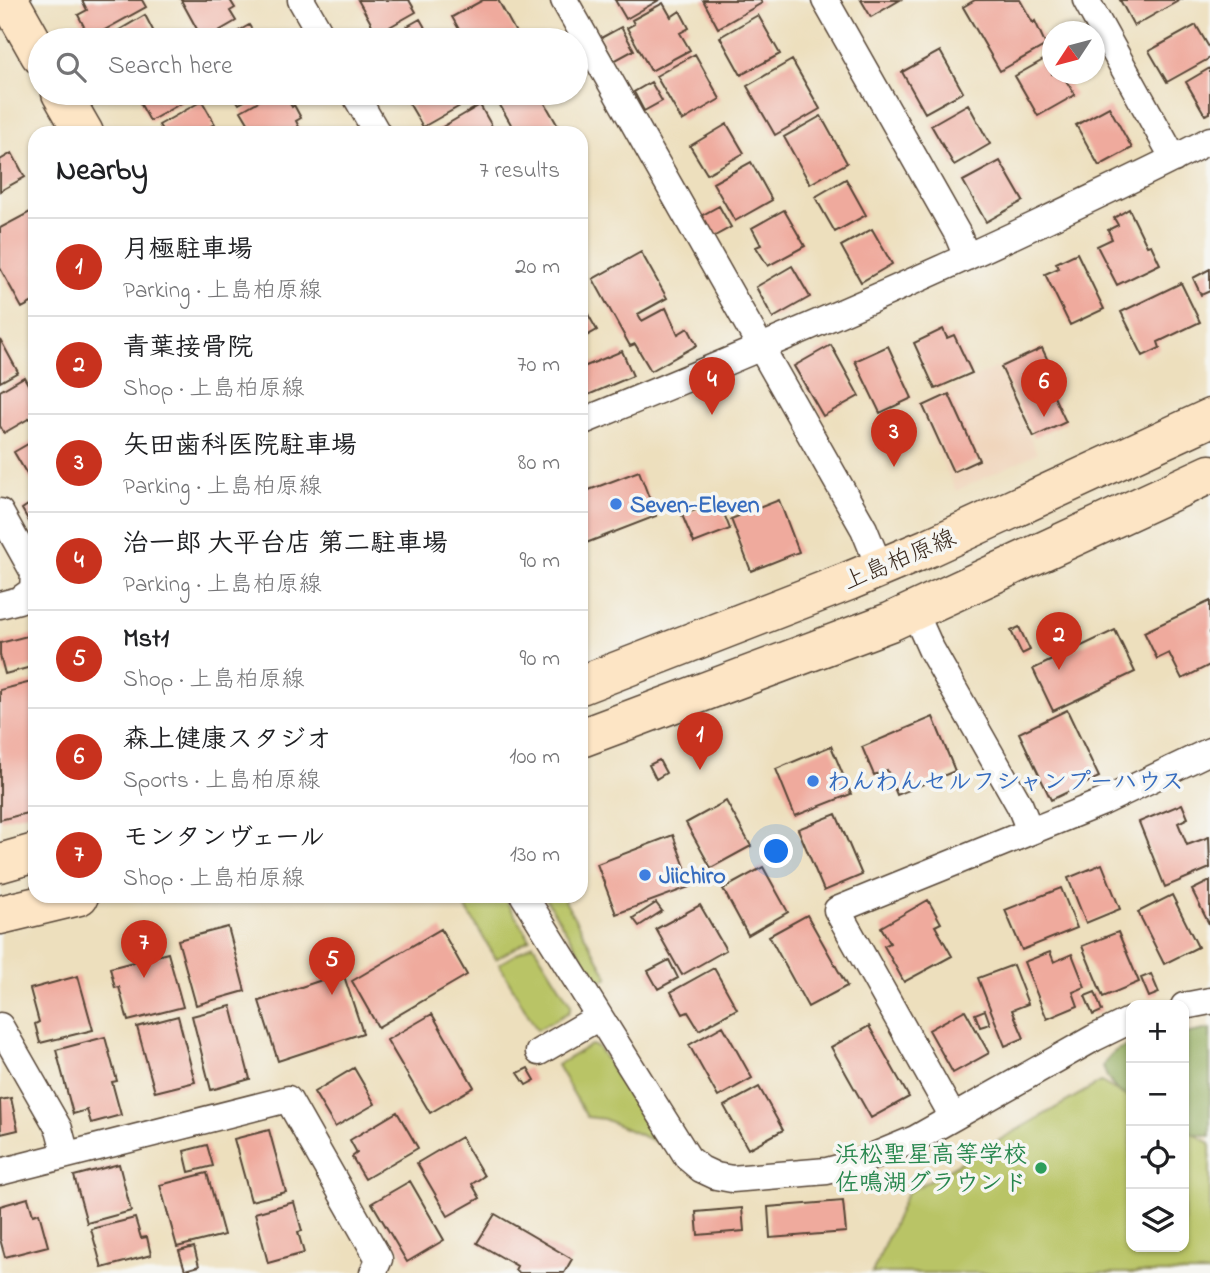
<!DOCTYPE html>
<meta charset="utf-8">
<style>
:root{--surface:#fff;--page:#f2f2f2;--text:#202124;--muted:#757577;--line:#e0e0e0;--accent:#c8321e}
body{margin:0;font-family:"Indie Flower","Klee One",sans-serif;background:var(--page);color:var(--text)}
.controls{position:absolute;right:21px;bottom:21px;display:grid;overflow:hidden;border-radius:14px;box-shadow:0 2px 5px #0004}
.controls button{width:63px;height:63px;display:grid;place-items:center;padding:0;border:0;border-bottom:2px solid var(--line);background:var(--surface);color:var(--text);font:35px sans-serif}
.compass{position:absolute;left:1042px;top:21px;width:63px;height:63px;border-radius:50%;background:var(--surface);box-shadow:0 2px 5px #0004;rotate:234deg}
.you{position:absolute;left:777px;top:852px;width:24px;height:24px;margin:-18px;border:5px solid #fff;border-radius:50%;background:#1a73e8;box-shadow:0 0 0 10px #1a73e833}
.badge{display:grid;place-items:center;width:46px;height:46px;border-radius:50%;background:var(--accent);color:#fff;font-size:23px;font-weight:700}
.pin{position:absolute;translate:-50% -58px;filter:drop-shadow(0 2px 4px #0008)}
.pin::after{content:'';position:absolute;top:37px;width:24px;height:21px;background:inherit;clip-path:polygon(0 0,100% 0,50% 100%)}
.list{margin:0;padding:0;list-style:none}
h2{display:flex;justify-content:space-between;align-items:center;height:91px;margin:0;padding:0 28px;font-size:30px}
h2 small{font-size:23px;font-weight:400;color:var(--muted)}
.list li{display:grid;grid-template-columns:46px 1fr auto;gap:21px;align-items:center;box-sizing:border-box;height:98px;padding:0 28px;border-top:2px solid var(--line)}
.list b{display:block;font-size:26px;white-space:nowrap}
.list p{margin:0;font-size:23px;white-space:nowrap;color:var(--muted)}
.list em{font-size:23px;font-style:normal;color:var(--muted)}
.icon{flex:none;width:38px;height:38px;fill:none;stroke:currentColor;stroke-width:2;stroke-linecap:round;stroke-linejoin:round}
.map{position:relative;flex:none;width:1210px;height:1273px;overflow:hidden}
.search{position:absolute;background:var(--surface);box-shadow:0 2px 5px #0004;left:28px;top:28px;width:560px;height:77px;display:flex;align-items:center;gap:18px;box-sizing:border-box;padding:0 24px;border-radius:38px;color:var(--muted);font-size:26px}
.panel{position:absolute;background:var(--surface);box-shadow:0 2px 5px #0004;left:28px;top:126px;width:560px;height:777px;border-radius:21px}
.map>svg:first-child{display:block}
.built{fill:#f0d5bc}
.green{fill:#b9c466;stroke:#7a7742;stroke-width:2}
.forest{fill:#92aa5b;stroke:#666a3c;stroke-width:2}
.building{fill:#efaa9d}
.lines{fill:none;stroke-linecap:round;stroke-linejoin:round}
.street-casing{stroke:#564536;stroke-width:29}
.secondary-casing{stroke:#564536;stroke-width:41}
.street{stroke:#fff;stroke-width:26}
.secondary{stroke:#fde5c5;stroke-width:38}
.shop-dot{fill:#3f7fe0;stroke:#f6f6f2;stroke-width:2.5}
.leisure-dot{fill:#2e9e5b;stroke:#f6f6f2;stroke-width:2.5}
.labels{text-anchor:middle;stroke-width:7;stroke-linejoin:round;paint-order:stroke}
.shop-label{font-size:24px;font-weight:bold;fill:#366cbe;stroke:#f6f6f2;text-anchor:start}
.street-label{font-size:24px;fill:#3b2a1e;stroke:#f6f6f2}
.leisure-label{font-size:24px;font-weight:bold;fill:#27864d;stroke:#f6f6f2;text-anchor:end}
</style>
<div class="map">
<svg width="1210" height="1273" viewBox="0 0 1210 1273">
<rect width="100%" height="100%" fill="#f6f6f2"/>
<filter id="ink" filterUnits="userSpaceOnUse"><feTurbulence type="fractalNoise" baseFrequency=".0143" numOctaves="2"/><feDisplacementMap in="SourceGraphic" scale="14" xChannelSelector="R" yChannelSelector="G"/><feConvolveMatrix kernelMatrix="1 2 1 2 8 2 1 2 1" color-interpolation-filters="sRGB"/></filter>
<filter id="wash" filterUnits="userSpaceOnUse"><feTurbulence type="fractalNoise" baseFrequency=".00686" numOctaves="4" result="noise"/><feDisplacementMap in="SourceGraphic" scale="28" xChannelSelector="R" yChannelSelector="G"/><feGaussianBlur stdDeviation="1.57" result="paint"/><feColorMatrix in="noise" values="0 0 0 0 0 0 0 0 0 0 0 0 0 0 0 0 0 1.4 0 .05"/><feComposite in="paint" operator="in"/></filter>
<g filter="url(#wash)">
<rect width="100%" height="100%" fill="#eddfbd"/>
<!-- built -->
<path class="built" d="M997,367L1037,453L956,491L915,404Z"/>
<!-- green -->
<path class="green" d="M459,896H503L530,939L496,959Z
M544,896H562L608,977L601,981L597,980Z
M533,944L571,1005L569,1012L537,1030L499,964Z
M591,1045L598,1047L658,1143L604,1119L587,1117L557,1065Z
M1101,1082L1131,1099V1247H1184V1128L1210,1143V1273H872L907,1193Z"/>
<!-- forest -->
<path class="forest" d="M1210,1029V1136L1192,1133L1184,1128V1034Z
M1131,1045V1099C1115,1090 1108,1084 1103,1066C1110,1053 1117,1048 1131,1045Z"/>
<g id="blocks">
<!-- building -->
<path class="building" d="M82,0H142L146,7L90,38L78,15L87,10Z
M181,0H230L235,8L230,11L236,21L203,40Z
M358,0H409L416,12L377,34Z
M483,0H498L520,40H465L452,17Z
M615,0H659L626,19Z
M703,0H760L762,3L718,28Z
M861,0H900L871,17Z
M975,0H1020L1033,23L1035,21L1046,45L1000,71L963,7Z
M1120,0H1180L1134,26Z
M663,3L671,17L680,11L689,28L680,33L690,50L651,71L627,28L634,24L632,20Z
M145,15L158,40H112L109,36Z
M758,15L780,54L741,75L720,37Z
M420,19L432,40H383Z
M249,25L258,40H223Z
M1196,25L1210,49V58L1167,82L1149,51Z
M621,27L634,50L614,61L601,38Z
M940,51L963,92L925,113L902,72Z
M695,54L720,99L682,121L656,76Z
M1052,55V74H1062L1075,95L1038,116L1015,76Z
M792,60L820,109L775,135L747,86Z
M1210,68V113L1205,115L1186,82Z
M651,82L662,101L644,111L634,92Z
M138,93H199L150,121L140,103L143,101Z
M232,93H259L239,104Z
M273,93H283L292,107L294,105L301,118L296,121L302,133H254L241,111Z
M403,93H461L467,102L423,127Z
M493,93H539L562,133H516Z
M202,101L215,124L211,126L215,133H164L159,125Z
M968,104L990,144L954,165L931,125Z
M480,105L493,128L484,133H432Z
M1109,107L1132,148L1099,166L1076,125Z
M821,116L847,163L810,184L784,137Z
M727,124L744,153L707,174L690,146Z
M12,153L25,177L0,191V160Z
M1000,161L1023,201L986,222L963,181Z
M751,162L772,200L735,221L713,183Z
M846,179L866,215L835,232L815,197Z
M719,206L731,227L713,237L701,216Z
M1129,209L1147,246L1151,245L1160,264L1117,285L1097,246L1112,239L1108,230L1118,225L1114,218Z
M784,210L805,246L768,266L756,247L761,245L752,228Z
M30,212L35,221V301L22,308L0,268V228Z
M872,229L892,264L861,282L841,246Z
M641,252L667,298L638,314L642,321L666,308L678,334L688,328L697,345L651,371L635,344L630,346L593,279Z
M1077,253L1104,309L1070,325L1045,274L1059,268L1056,263Z
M792,266L810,297L773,318L756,287Z
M1210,269V291L1201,295L1193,278Z
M1181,283L1200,322L1158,342L1160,348L1143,356L1121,312Z
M581,302L597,330L581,339Z
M943,329L947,338L954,335L972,373L935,389L914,343Z
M0,339L18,372L0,382Z
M831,345L859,396L823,416L794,366Z
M888,346L912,398L880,413L855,361Z
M1042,348L1057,380L1048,384L1066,422L1034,437L1001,367Z
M622,351L633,376L581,398V368Z
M24,377L35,397V415L4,433L0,426V391Z
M949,394L979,460L953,472L923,406Z
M35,440V488L14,452Z
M639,471L656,516L581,545V493Z
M779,500L799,552L751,571L731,519Z
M719,501L730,529L694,543L682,515Z
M28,505L35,516V532L22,509Z
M1210,601V665L1182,679L1169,653L1157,659L1144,632Z
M1019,627L1030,650L1022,654L1011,631Z
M1115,630L1135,672L1053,711L1033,669Z
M35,634V666L5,674L0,655V643Z
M35,681V811L0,820V690Z
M1067,710L1099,777L1051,800L1019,733Z
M933,717L955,771L897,795L887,770L874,775L862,747Z
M831,746L851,794L795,816L776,769Z
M659,760L666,773L656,779L649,765Z
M726,801L751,846L711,868L686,823Z
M1182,804L1188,818L1178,823L1187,845L1209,837L1210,868L1165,887L1139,822Z
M836,814L862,875L824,891L798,829Z
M673,835L692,886L616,914L597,864Z
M1102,864L1120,909L1086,923L1068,878Z
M763,867L788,912L748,935L723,889Z
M1210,881V926L1192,890Z
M1061,888L1077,928L1022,950L1005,910Z
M1172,895L1198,947L1164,964L1138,912Z
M928,900L941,923L935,926L952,956L904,982L884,946L890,943L881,927Z
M656,903L662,911L639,926L633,918Z
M700,905L726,950L682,975L656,929Z
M807,915L847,986L808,1007L769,936Z
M228,927L245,991L196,1005L178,940Z
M441,929L467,975L378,1027L352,981Z
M1118,932L1139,982L1103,997L1082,946Z
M1050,952L1054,962L1072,954L1085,987L1073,992L1078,1006L1047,1019L1024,962Z
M168,953L183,1007L128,1021L119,987L115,988L110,968Z
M669,960L678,978L658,989L648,971Z
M1013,965L1028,1004L1012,1010L1024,1038L1005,1046L978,978Z
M714,968L737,1009L699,1030L688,1012L683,1014L671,992Z
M343,973L363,1033L278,1061L259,1001Z
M1151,974L1159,993L1149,997L1141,978Z
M78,976L93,1030L40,1043L35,1024L39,1022L30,989Z
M1095,992L1102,1011L1093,1015L1085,996Z
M231,1006L250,1079L211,1090L192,1016Z
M965,1010L989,1053L953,1073L929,1030Z
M985,1010L990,1024L980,1027L975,1014Z
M432,1014L474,1087L430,1113L387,1040Z
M178,1016L195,1082L155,1092L137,1027Z
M723,1026L752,1078L718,1097L689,1045Z
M869,1026L909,1097L871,1118L831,1047Z
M105,1037L117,1081L112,1082L121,1115L91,1123L87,1110L73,1114L56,1050Z
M354,1068L375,1104L335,1127L314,1092Z
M528,1068L535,1080L526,1085L518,1073Z
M759,1087L783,1130L748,1149L724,1106Z
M11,1098L18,1130L1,1134L0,1100Z
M397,1112L418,1148L365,1179L352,1157L357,1153L350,1140Z
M269,1130L286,1192L251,1201L234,1139Z
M461,1137L484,1176L472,1184L480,1198L448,1216L417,1163Z
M207,1145L213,1166L189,1172L184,1151Z
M119,1164L131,1211L87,1223L74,1176Z
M207,1173L224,1235L177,1247L160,1185Z
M410,1181L444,1240L407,1262L372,1203Z
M28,1198L33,1215L39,1213L48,1246L5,1257L0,1239V1206Z
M843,1201L846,1232L770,1238L768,1207Z
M294,1202L302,1231L298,1232L304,1253L268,1263L255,1213Z
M742,1208L744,1231L698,1235L696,1212Z
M495,1214L572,1259L564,1273H520L515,1270L517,1266L477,1243Z
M135,1218L141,1238L147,1237L151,1255L102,1268L91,1229Z
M194,1247L199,1266L185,1270L179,1251Z"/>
</g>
</g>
<g filter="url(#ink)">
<use href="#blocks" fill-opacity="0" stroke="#564536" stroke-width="2"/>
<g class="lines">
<!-- street casing -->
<g class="street-casing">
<path id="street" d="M301,0L324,40
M564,0L864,529L880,568
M825,0L957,233L967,257
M1086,0L1174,159
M354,93L377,133
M581,422C738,358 895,292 1048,219C1102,193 1157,168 1210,140
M0,512L34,573L33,590L19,600L0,605
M914,611L931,649L1020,806L1030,831
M524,896L688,1158L701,1169L716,1176L732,1179L827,1171L857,1163L915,1139L1094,1038L1131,1020
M1184,1006L1210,1001
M0,1026L59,1129L66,1155
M539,1052L599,1017
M953,1117L837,910L1103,802L1210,751
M0,1172L288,1099L379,1259L373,1273"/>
</g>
<!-- secondary casing -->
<g class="secondary-casing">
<path id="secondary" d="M9,0L40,55
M61,93L84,133
M581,685L849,581L930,547L1210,418
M581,738L890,622L1210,474
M0,863L35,853
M0,915L79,896"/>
</g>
<!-- street -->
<use href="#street" class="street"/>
<!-- secondary -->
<use href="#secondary" class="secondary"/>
</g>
</g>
<!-- markers -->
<g class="shop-dot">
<circle cx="616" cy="504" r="7"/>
<circle cx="813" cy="781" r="7"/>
<circle cx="645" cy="875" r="7"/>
</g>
<circle class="leisure-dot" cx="1041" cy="1168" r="7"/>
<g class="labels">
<!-- shop labels -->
<g class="shop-label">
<text x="630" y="512">Seven-Eleven</text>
<text x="827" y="789">わんわんセルフシャンプーハウス</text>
<text x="659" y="883">Jiichiro</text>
</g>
<!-- street labels -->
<g class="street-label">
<text transform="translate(899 559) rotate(-23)" y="8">上島柏原線</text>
</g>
<!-- leisure labels -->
<g class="leisure-label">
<text x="1027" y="1162">浜松聖星高等学校<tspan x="1027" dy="28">佐鳴湖グラウンド</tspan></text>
</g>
</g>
</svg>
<div class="controls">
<button>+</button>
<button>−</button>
<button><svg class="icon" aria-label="locate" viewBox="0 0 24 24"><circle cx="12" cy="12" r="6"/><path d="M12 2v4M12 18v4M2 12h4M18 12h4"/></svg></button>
<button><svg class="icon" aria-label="layers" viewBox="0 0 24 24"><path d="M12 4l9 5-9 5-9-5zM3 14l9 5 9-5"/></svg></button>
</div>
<svg class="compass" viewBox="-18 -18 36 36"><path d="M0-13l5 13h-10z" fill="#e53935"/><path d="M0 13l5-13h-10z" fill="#757577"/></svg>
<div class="you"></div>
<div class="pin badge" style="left:700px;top:770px">1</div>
<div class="pin badge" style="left:1059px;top:670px">2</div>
<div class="pin badge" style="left:894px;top:467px">3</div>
<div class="pin badge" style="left:712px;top:415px">4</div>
<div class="pin badge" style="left:332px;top:995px">5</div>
<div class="pin badge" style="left:1044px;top:417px">6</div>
<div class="pin badge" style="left:144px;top:978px">7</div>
<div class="search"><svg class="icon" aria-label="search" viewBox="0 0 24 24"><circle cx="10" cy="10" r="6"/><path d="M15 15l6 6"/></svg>Search here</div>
<section class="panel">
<h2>Nearby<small>7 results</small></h2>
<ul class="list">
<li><span class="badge">1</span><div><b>月極駐車場</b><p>Parking · 上島柏原線</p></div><em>20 m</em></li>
<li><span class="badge">2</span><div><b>青葉接骨院</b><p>Shop · 上島柏原線</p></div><em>70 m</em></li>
<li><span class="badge">3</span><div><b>矢田歯科医院駐車場</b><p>Parking · 上島柏原線</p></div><em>80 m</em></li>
<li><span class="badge">4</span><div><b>治一郎 大平台店 第二駐車場</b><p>Parking · 上島柏原線</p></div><em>90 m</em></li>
<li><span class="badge">5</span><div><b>Mst1</b><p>Shop · 上島柏原線</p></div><em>90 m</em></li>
<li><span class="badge">6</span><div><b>森上健康スタジオ</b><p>Sports · 上島柏原線</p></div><em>100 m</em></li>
<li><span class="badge">7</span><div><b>モンタンヴェール</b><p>Shop · 上島柏原線</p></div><em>130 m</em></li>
</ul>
</section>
</div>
